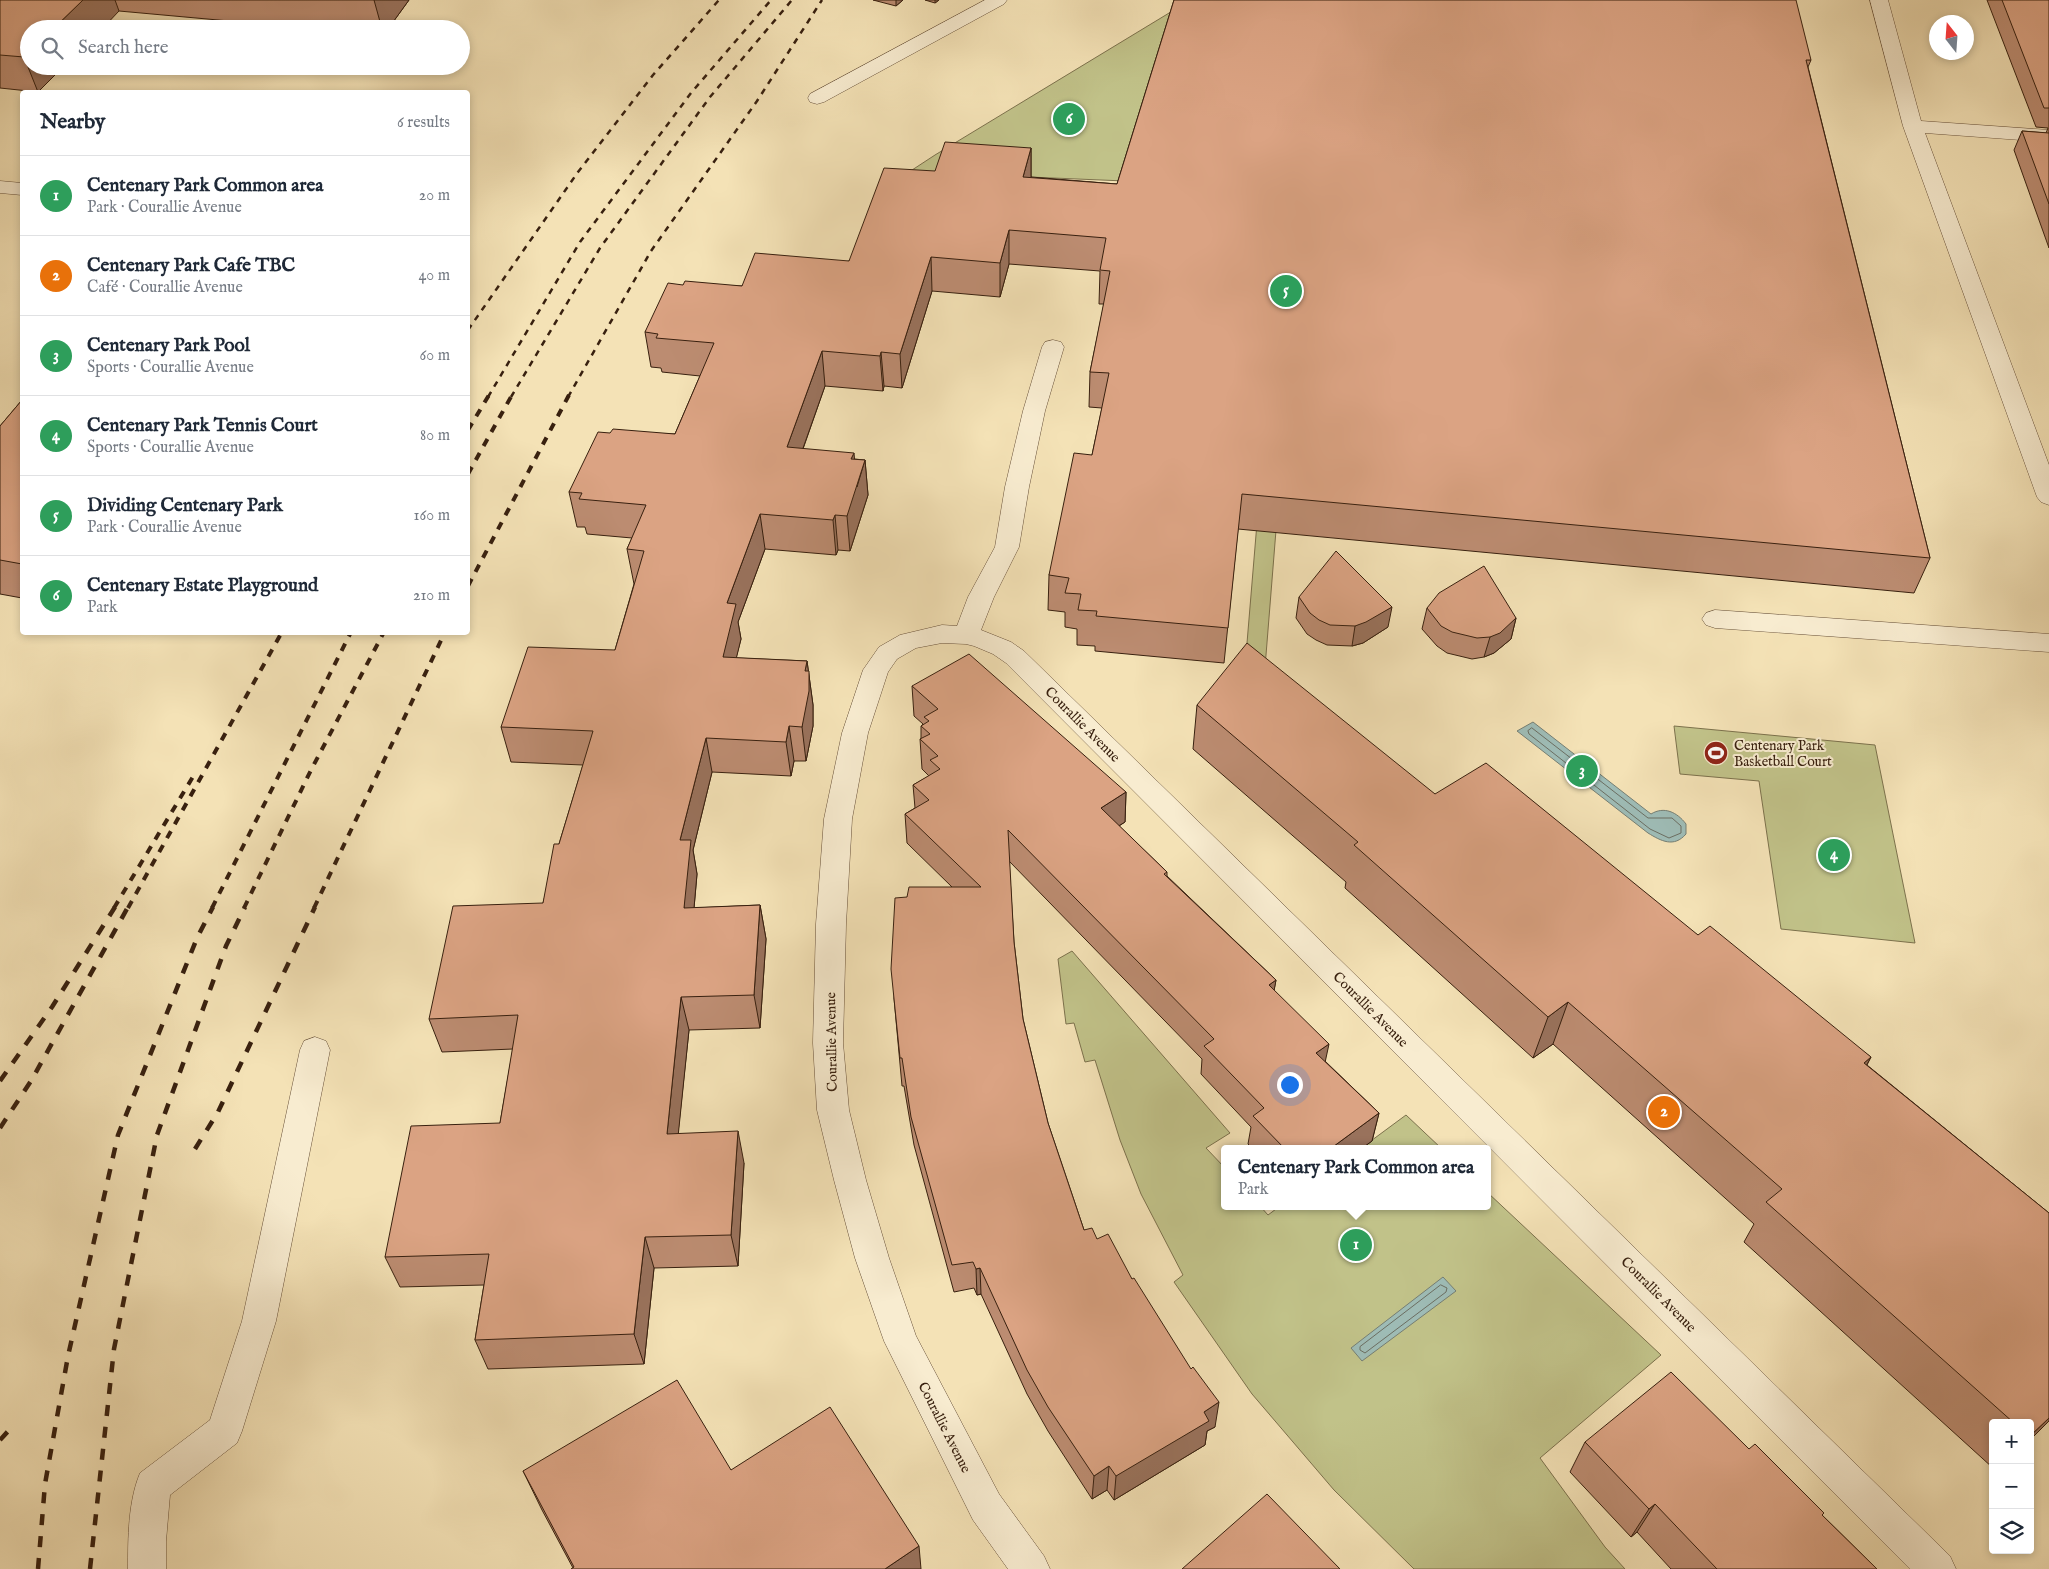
<!DOCTYPE html>
<meta charset="utf-8">
<style>
:root{--surface:#fff;--page:#f2f2f3;--text:#1f2937;--muted:#747a83;--line:#e0e1e3;--accent:#8f2418}
body{margin:0;font-family:"IM FELL English",serif;background:var(--page);color:var(--text)}
.controls{position:absolute;right:15px;bottom:15px;display:grid;overflow:hidden;border-radius:5px;box-shadow:0 2px 8px #0003}
.controls button{width:45px;height:45px;display:grid;place-items:center;padding:0;border:0;border-bottom:1px solid var(--line);background:var(--surface);color:var(--text);font:25px sans-serif}
.compass{position:absolute;left:1929px;top:15px;width:45px;height:45px;border-radius:50%;background:var(--surface);box-shadow:0 2px 8px #0003;rotate:343deg}
.you{position:absolute;left:1289px;top:1084px;width:18px;height:18px;margin:-12px;border:4px solid #fff;border-radius:50%;background:#1a73e8;box-shadow:0 0 0 8px #1a73e833}
.badge{display:grid;place-items:center;width:32px;height:32px;border-radius:50%;background:var(--accent);color:#fff;font-size:16px;font-weight:700}
.pin{position:absolute;translate:-50% -50%;border:2px solid #fff;box-shadow:0 1px 5px #0006}
.popup{position:absolute;left:1221px;top:1145px;width:270px;height:65px;box-sizing:border-box;display:grid;place-content:center;border-radius:5px;background:var(--surface);filter:drop-shadow(0 1px 4px #0005);font-size:16px;white-space:nowrap;color:var(--muted)}
.popup b{font-size:19px;color:var(--text)}
.popup::after{content:'';position:absolute;left:50%;top:100%;margin-left:-10px;border:10px solid transparent;border-top-color:var(--surface)}
.list{margin:0;padding:0;list-style:none}
h2{display:flex;justify-content:space-between;align-items:center;height:65px;margin:0;padding:0 20px;font-size:21px}
h2 small{font-size:16px;font-weight:400;color:var(--muted)}
.list li{display:grid;grid-template-columns:32px 1fr auto;gap:15px;align-items:center;box-sizing:border-box;height:80px;padding:0 20px;border-top:1px solid var(--line)}
.list b{display:block;font-size:19px;white-space:nowrap}
.list p{margin:0;font-size:16px;white-space:nowrap;color:var(--muted)}
.list em{font-size:16px;font-style:normal;color:var(--muted)}
.icon{flex:none;width:28px;height:28px;fill:none;stroke:currentColor;stroke-width:2;stroke-linecap:round;stroke-linejoin:round}
.map{position:relative;flex:none;width:2049px;height:1569px;overflow:hidden}
.search{position:absolute;background:var(--surface);box-shadow:0 2px 8px #0003;left:20px;top:20px;width:450px;height:55px;display:flex;align-items:center;gap:12px;box-sizing:border-box;padding:0 18px;border-radius:28px;color:var(--muted);font-size:19px}
.panel{position:absolute;background:var(--surface);box-shadow:0 2px 8px #0003;left:20px;top:90px;width:450px;height:545px;border-radius:5px}
.map>svg:first-child{display:block}
.green{fill:#c1c289;stroke:#7c714c}
.water{fill:#9ebcb6;stroke:#757e73}
.lines{fill:none;stroke-linecap:round;stroke-linejoin:round}
.shore{stroke:#6b6e62;stroke-width:1}
.lane-casing{stroke:#675039;stroke-width:1}
.street-casing{stroke:#675039;stroke-width:1}
.lane{fill:#f8ecd0;fill-rule:evenodd}
.street{fill:#f8ecd0;fill-rule:evenodd}
.rail-far2{stroke:#38200f;stroke-width:2.5;stroke-dasharray:6 6;stroke-linecap:butt}
.rail-far1{stroke:#38200f;stroke-width:4;stroke-dasharray:8 8;stroke-linecap:butt}
.rail{stroke:#38200f;stroke-width:4.5;stroke-dasharray:11 11;stroke-linecap:butt}
.wall{fill:#bc8c71;stroke:#38200f}
.shaded-wall{fill:#99725c;stroke:#38200f}
.building{fill:#dba383;stroke:#38200f}
.labels{text-anchor:middle;stroke-width:4;stroke-linejoin:round;paint-order:stroke}
.street-label{font-size:14px;fill:#38200f;stroke:#f8ecd0}
.poi-label{font-size:14px;fill:#38200f;stroke:#f8ecd0;text-anchor:start}
</style>
<div class="map">
<svg width="2049" height="1569" viewBox="0 0 2049 1569">
<rect width="100%" height="100%" fill="#f4e2b6"/>
<filter id="stains"><feTurbulence type="fractalNoise" baseFrequency=".004" numOctaves="4"/><feColorMatrix values="0 0 0 0 .2 0 0 0 0 .09 0 0 0 0 .02 0 0 0 .5 -.17"/></filter>
<radialGradient id="worn" r=".72"><stop offset=".6" stop-color="#630" stop-opacity="0"/><stop offset="1" stop-color="#630" stop-opacity=".3"/></radialGradient>
<!-- green -->
<path class="green" d="M1318,6L1264,680L1245,667L1266,415Z
M1179,7L1125,181L909,172L935,155Z
M1674,726L1875,745L1915,943L1781,929L1759,781L1680,774Z
M1072,951L1230,1133L1206,1148L1225,1168V1206H1260L1268,1215L1280,1206H1487V1192L1661,1355L1540,1458L1605,1547L1625,1569H1414L1334,1490L1252,1394L1174,1282L1183,1275L1141,1194L1120,1140L1095,1060L1085,1062L1074,1023L1066,1024L1058,959Z
M1406,1115L1442,1149H1360Z"/>
<!-- water -->
<path class="water" d="M1533,722L1651,814C1664,806 1677,812 1686,824V834C1674,848 1661,841 1648,833L1517,731Z
M1443,1277L1456,1291L1362,1361L1351,1348Z"/>
<g class="lines">
<!-- shore -->
<path class="shore" d="M1532,728L1648,818H1672L1681,826V833L1669,838L1650,829L1529,734L1528,731Z
M1441,1285L1447,1288L1446,1292L1365,1353L1360,1350V1347Z"/>
<!-- lane casing -->
<g class="lane-casing">
<path id="lane" d="M985,0H1007L1004,4L824,102L817,104L810,102L808,98L810,94Z
M1870,0H1888L1921,121L2049,130V142L1925,133L2049,465V505L2041,502L2037,497L1903,126Z
M0,181L22,183V195L0,193Z
M1715,610L2049,634V652L1715,628L1706,625L1702,619L1706,613Z
M315,1037L326,1041L330,1050L276,1321L242,1431L237,1443L170,1495L166,1541V1569H128C128,1538 128,1502 140,1473L210,1420L242,1321L300,1050L304,1041Z"/>
</g>
<!-- street casing -->
<g class="street-casing">
<path id="street" d="M1053,340L1061,342L1064,347L1045,411L1029,487L1019,547L994,597L981,630L1011,642L1024,651L1950,1556L1956,1569H1910L1006,663L993,654L974,646L966,644L942,643L916,648L897,659L888,672L868,733L852,819L846,924L843,1043L849,1110L866,1180L889,1258L916,1336L999,1494L1044,1556L1050,1569H1008L973,1520L884,1341L855,1258L834,1180L817,1110L813,1043L816,924L824,819L842,733L863,670L879,647L900,635L942,625L957,626L968,597L995,547L1005,487L1023,411L1042,347L1045,342Z"/>
</g>
<!-- lane -->
<use href="#lane" class="lane"/>
<!-- street -->
<use href="#street" class="street"/>
<!-- rail-far2 -->
<path class="rail-far2" d="M468,330L578,172L653,75L719,0
M488,397L580,242L691,93L771,0
M511,397L600,248L710,97L792,0
M568,397L651,251L757,101L822,0"/>
<!-- rail-far1 -->
<path class="rail-far1" d="M468,430L489,395
M468,474L512,395
M468,586L569,395
M114,908L194,775
M128,908L282,632
M212,908L351,632
M244,908L311,770L384,632
M314,908L445,632"/>
<!-- rail -->
<path class="rail" d="M0,1081L52,1007L115,907
M0,1128L31,1081L128,907
M195,1149L218,1112L315,907
M0,1440L11,1428
M38,1569L45,1484L68,1356L118,1135L197,938L213,907
M90,1569L114,1349L157,1135L226,946L245,907"/>
</g>
<!-- wall -->
<path class="wall" d="M0,0H409L388,29H317L119,11L29,66H64L38,92L0,88Z
M873,0H903L896,6Z
M925,0H939L935,3Z
M1174,0L1811,60L1808,67L1930,558L1914,593L1238,529L1224,663L1095,651V646L1077,645V629L1065,627V612L1048,610L1049,575L1092,455L1102,408L1089,407L1090,372L1104,304H1099L1100,271L1009,264L1000,297L932,291L902,388L884,386L883,391L825,386L803,449L854,459L865,460L868,495L850,551L838,550L836,555L765,549L738,622L741,639L736,658L807,661L813,705V726L806,761H794L791,776L712,772L693,850L697,874L694,908L760,905L766,939L760,1028L689,1030L678,1133L744,1163L738,1266L654,1268L644,1364L488,1369L475,1340L484,1285L400,1287L385,1257L500,1123L513,1049L442,1052L429,1019L543,903L559,844L583,765L511,762L501,727L615,650L634,584L627,549L632,538L587,534L585,527H577L569,492L610,433L675,434L700,376L662,372L661,368L651,367L645,332L683,285L742,286L849,261L935,171L1031,148V177L1117,184Z
M1987,0H2049V248L2014,150L2022,131L2046,133L2048,128L2036,127Z
M22,400V598L0,594V426Z
M1299,597L1388,627L1363,643L1352,646L1327,645L1316,640L1307,634L1296,618Z
M1427,608L1516,618L1511,639L1494,653L1484,657L1472,659L1447,653L1437,646L1422,629Z
M912,686L1126,792L1125,822L1119,826L1167,872V876L1276,980L1274,990L1325,1061L1379,1113L1372,1141L1361,1149H1253L1248,1144L1251,1127L1201,1074L1202,1059L1009,861L1014,942L1023,1019L1048,1123L1084,1230L1097,1239L1132,1279L1215,1427L1207,1431L1205,1445L1114,1500L1107,1490L1092,1499L1048,1431L1027,1394L981,1294L977,1295L974,1288L954,1292L914,1145L904,1086H902L894,998L907,897L952,887L907,843L905,814L915,808L913,785L929,776L922,769L920,739H921V726L923,724L914,716Z
M1197,705L1435,794L1698,935L1871,1057L1867,1065L2049,1213V1421L2030,1440V1423H1993V1468L1744,1242L1754,1224L1553,1044L1533,1058L1345,888L1346,882L1193,749Z
M1585,1442L1749,1449L1824,1513L1822,1515L1877,1569H1671L1637,1532L1631,1537L1570,1472Z
M731,1470L919,1546L573,1568L542,1510L523,1471Z"/>
<!-- shaded-wall -->
<path class="shaded-wall" d="M83,0H115L119,11L102,29H53Z
M374,0H409L388,29H382Z
M896,0H903L896,6Z
M935,0H939L935,3Z
M29,52V66H64L38,92L24,57Z
M1031,148V182L1023,177Z
M1009,230V264L1000,297V263Z
M931,257L932,291L902,388L900,354Z
M822,351L825,386L791,482L787,447Z
M881,352L884,386L883,391L880,356Z
M854,453L857,487L865,460L868,495L850,551L847,516L851,459Z
M760,514L765,549L738,622L741,639L728,692L723,657L727,603Z
M835,515L838,550L836,555L833,520Z
M1392,607L1388,627L1363,643L1352,646L1355,626Z
M1516,618L1511,639L1494,653L1484,657L1490,637Z
M807,661L813,705V726L806,761L802,727L805,671Z
M789,726L794,761L791,776L786,742Z
M706,738L712,772L693,850L697,874L691,942L684,908L680,840Z
M1126,792L1125,822L1099,838L1101,808Z
M760,905L766,939L760,1028L754,995Z
M1276,980L1271,1008L1269,985Z
M681,997L689,1030L675,1166L667,1134Z
M1568,1002L1553,1044L1533,1058L1548,1017Z
M1329,1044L1323,1072L1316,1053Z
M1871,1057L1848,1098L1864,1063Z
M1379,1113L1372,1141L1361,1149H1330Z
M738,1131L744,1163L738,1266L731,1235Z
M645,1237L654,1268L644,1364L634,1334Z
M980,1268L981,1294L977,1295L976,1269Z
M1219,1402L1215,1427L1207,1431L1205,1445L1114,1500L1116,1476L1204,1412Z
M2049,1418V1421L2030,1440V1436Z
M1109,1466L1107,1490L1092,1499L1094,1476Z
M1655,1504L1637,1532L1631,1537L1649,1509Z
M919,1546L921,1569H885Z"/>
<!-- building -->
<path class="building" d="M0,0H83L53,29H29V52L24,57L0,55Z
M1174,0H1796L1811,60H1806L1930,558L1242,494L1228,628L1096,616L1097,611L1078,610L1081,594L1065,593L1069,578L1049,575L1074,453L1092,455L1109,373L1090,372L1110,271L1100,270L1106,238L1009,230L1000,263L931,257L900,354L881,352L880,356L822,351L787,447L854,453L851,459L865,460L847,516L835,515L833,520L760,514L727,603L736,604L723,657L807,661L805,671H809V691L802,727L789,726L786,742L706,738L680,840H691L684,908L760,905L754,995L681,997L667,1134L738,1131L731,1235L645,1237L634,1334L475,1340L489,1254L385,1257L411,1126L500,1123L518,1015L429,1019L453,906L543,903L554,844H559L593,731L501,727L528,647L615,650L644,551L627,549L646,505L579,499L582,493L569,492L598,432L610,433L613,429L675,434L714,343L656,338L658,334L645,332L668,283L683,285L685,281L742,286L755,253L849,261L884,168L935,171L945,142L1031,148L1023,177L1117,184Z
M2002,0H2049V108H2044Z
M2022,131L2049,133V204Z
M22,400V564L0,560V426Z
M1336,551L1392,607L1366,622L1355,626L1330,625L1319,620L1310,613L1299,597Z
M1484,566L1516,618L1500,633L1490,637L1477,638L1452,632L1441,626L1427,608L1439,593Z
M1247,643L1435,794L1486,763L1698,935L1710,926L1871,1057L1864,1063L2049,1213V1418L2030,1436V1423H2014L1766,1202L1782,1189L1568,1002L1548,1017L1354,845L1358,842L1197,705Z
M969,654L1126,792L1101,808L1167,872L1164,874L1276,980L1269,985L1329,1044L1316,1053L1379,1113L1330,1149H1285L1253,1116L1264,1108L1204,1046L1214,1039L1008,830L1014,942L1023,1019L1048,1123L1084,1230L1092,1228L1097,1239L1108,1234L1132,1279L1134,1278L1191,1369L1193,1367L1219,1402L1204,1412L1209,1421L1116,1476L1109,1466L1094,1476L1048,1407L1027,1370L980,1268L976,1269L973,1262L952,1265L911,1117L902,1058H900L891,969L895,898L907,897L909,887H981L905,814L929,800L913,785L940,769L930,760L938,756L920,739L930,734L921,726L929,721L924,717L938,709L912,686Z
M1671,1372L1749,1449L1755,1444L1824,1513L1822,1515L1877,1569H1717L1655,1504L1649,1509L1585,1442Z
M677,1380L731,1470L830,1407L919,1546L885,1569H571L574,1567L523,1471Z
M1267,1494L1340,1569H1182Z"/>
<!-- icons -->
<defs>
<g id="stadium-disc" transform="scale(1.25)"><circle r="9.5" fill="#8f2418" stroke="#f8ecd0"/><path d="M0-5a6.5 5 0 1 0 0 10a6.5 5 0 1 0 0-10ZM-3.5-1.8h7v3.6h-7Z" fill="#fff"/></g>
</defs>
<g fill-rule="evenodd">
<use href="#stadium-disc" x="1716" y="753"/>
</g>
<g class="labels">
<!-- street labels -->
<g class="street-label">
<text transform="translate(1083 724) rotate(45)" y="5">Courallie Avenue</text>
<text transform="translate(1371 1009) rotate(45)" y="5">Courallie Avenue</text>
<text transform="translate(831 1042) rotate(-91)" y="5">Courallie Avenue</text>
<text transform="translate(1659 1294) rotate(45)" y="5">Courallie Avenue</text>
<text transform="translate(945 1427) rotate(63)" y="5">Courallie Avenue</text>
</g>
<!-- poi labels -->
<g class="poi-label">
<text x="1734" y="750">Centenary Park<tspan x="1734" dy="16">Basketball Court</tspan></text>
</g>
</g>
<rect width="100%" height="100%" filter="url(#stains)"/>
<rect width="100%" height="100%" fill="url(#worn)"/>
</svg>
<div class="controls">
<button>+</button>
<button>−</button>
<button><svg class="icon" aria-label="layers" viewBox="0 0 24 24"><path d="M12 4l9 5-9 5-9-5zM3 14l9 5 9-5"/></svg></button>
</div>
<svg class="compass" viewBox="-18 -18 36 36"><path d="M0-13l5 13h-10z" fill="#e53935"/><path d="M0 13l5-13h-10z" fill="#747a83"/></svg>
<div class="you"></div>
<div class="pin badge" style="left:1356px;top:1245px;background:#2e9e5b">1</div>
<div class="popup"><b>Centenary Park Common area</b>Park</div>
<div class="pin badge" style="left:1664px;top:1112px;background:#e8710a">2</div>
<div class="pin badge" style="left:1582px;top:771px;background:#2e9e5b">3</div>
<div class="pin badge" style="left:1834px;top:855px;background:#2e9e5b">4</div>
<div class="pin badge" style="left:1286px;top:291px;background:#2e9e5b">5</div>
<div class="pin badge" style="left:1069px;top:119px;background:#2e9e5b">6</div>
<div class="search"><svg class="icon" aria-label="search" viewBox="0 0 24 24"><circle cx="10" cy="10" r="6"/><path d="M15 15l6 6"/></svg>Search here</div>
<section class="panel">
<h2>Nearby<small>6 results</small></h2>
<ul class="list">
<li><span class="badge" style="background:#2e9e5b">1</span><div><b>Centenary Park Common area</b><p>Park · Courallie Avenue</p></div><em>20 m</em></li>
<li><span class="badge" style="background:#e8710a">2</span><div><b>Centenary Park Cafe TBC</b><p>Café · Courallie Avenue</p></div><em>40 m</em></li>
<li><span class="badge" style="background:#2e9e5b">3</span><div><b>Centenary Park Pool</b><p>Sports · Courallie Avenue</p></div><em>60 m</em></li>
<li><span class="badge" style="background:#2e9e5b">4</span><div><b>Centenary Park Tennis Court</b><p>Sports · Courallie Avenue</p></div><em>80 m</em></li>
<li><span class="badge" style="background:#2e9e5b">5</span><div><b>Dividing Centenary Park</b><p>Park · Courallie Avenue</p></div><em>160 m</em></li>
<li><span class="badge" style="background:#2e9e5b">6</span><div><b>Centenary Estate Playground</b><p>Park</p></div><em>210 m</em></li>
</ul>
</section>
</div>
